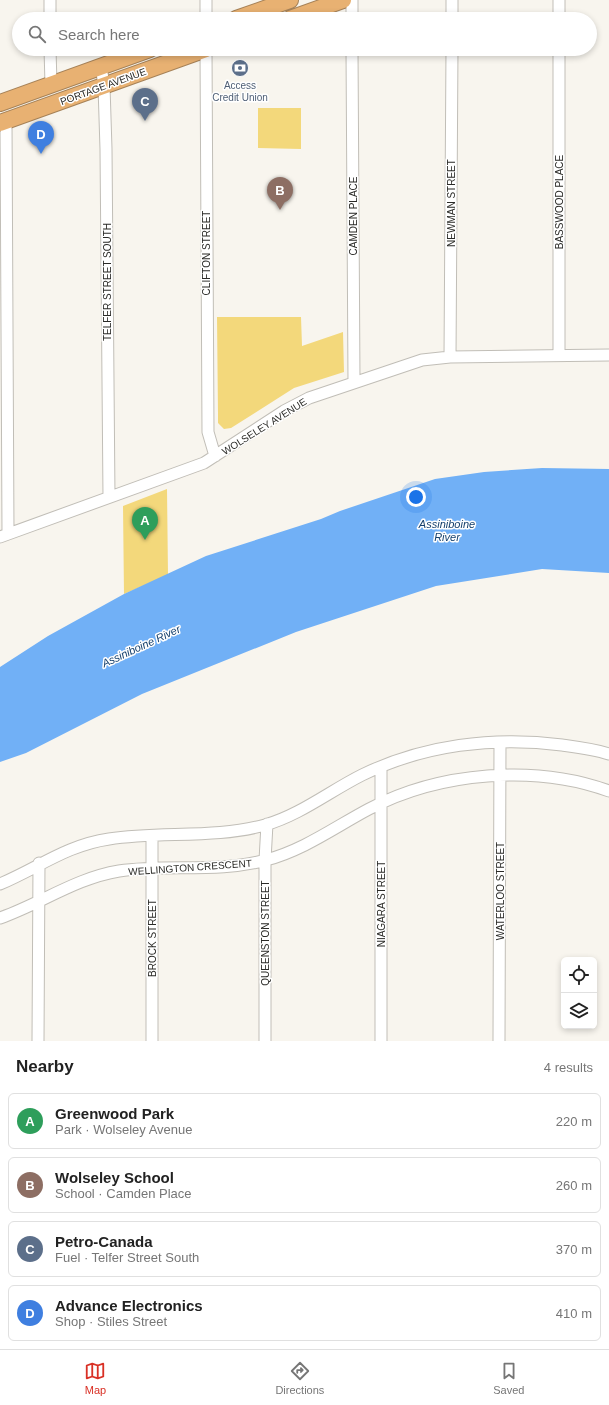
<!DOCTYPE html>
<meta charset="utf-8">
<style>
:root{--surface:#fff;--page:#f6f6f6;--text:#222;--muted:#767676;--line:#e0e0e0;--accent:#d93025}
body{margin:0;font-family:Arial,sans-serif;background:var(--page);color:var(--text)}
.controls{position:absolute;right:12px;bottom:12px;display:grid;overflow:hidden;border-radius:6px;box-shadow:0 2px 6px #0003}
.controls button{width:36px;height:36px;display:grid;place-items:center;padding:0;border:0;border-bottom:1px solid var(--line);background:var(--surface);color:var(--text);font:20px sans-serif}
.you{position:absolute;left:416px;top:497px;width:14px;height:14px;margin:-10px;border:3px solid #fff;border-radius:50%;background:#1a73e8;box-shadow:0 0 0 6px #1a73e833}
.badge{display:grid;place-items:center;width:26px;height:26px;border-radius:50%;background:var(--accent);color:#fff;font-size:13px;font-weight:700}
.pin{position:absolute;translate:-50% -33px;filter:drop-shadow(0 1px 2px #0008)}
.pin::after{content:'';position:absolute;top:21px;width:14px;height:12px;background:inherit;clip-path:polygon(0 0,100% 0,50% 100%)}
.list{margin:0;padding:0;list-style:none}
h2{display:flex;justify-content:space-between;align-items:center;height:52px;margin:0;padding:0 16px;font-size:17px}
h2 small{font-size:13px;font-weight:400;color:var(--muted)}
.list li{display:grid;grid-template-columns:26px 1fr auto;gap:12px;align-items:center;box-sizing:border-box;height:56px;margin:0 8px 8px;padding:0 8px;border:1px solid var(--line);border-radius:6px}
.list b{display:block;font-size:15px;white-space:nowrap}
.list p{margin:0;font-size:13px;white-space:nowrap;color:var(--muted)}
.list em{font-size:13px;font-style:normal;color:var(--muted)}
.icon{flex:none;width:22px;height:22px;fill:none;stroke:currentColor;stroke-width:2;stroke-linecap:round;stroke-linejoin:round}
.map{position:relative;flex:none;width:609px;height:1041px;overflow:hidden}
.search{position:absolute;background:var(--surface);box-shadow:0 2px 6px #0003;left:12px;right:12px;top:12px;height:44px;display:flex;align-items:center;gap:10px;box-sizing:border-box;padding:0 14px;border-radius:22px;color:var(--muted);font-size:15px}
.sheet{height:308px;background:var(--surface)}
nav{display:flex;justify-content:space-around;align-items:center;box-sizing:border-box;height:56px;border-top:1px solid var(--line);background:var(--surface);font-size:11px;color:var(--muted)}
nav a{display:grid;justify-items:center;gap:2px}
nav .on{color:var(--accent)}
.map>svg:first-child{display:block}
.green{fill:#f3d87b}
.water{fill:#71b0f6}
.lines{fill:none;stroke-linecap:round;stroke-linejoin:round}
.minor-casing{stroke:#c1beb7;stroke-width:13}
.highway-casing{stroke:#a68258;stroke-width:18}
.minor{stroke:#fff;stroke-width:11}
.highway{stroke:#e8b172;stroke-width:16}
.labels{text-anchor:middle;stroke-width:3;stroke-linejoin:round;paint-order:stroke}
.service-label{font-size:10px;fill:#4e5e75;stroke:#fff}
.street-label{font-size:10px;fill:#2a2a27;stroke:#fff}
.water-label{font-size:11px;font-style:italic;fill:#15406d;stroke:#fff}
</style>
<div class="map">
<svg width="609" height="1041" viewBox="0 0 609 1041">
<rect width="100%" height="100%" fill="#f8f5ee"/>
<!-- green -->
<path class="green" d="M258,108H301V149L258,148Z
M217,317H301L302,346L343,332L344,372L294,388L231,428L224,429L218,423V415Z
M167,489L168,575L124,594L123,506Z"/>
<!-- water -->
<path class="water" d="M542,468L609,469V573L542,569L436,586L296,632L142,694L26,753L0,762V667L48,636L124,594L206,556L321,519L340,511L435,479L484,472Z"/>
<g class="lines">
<!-- minor casing -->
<g class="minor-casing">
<path id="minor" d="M50,0V19
M206,0V19
M352,0V19
M559,0V19
M452,19V0
M50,49L51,84
M206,49L208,432L215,456
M352,49L354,382
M559,49V355
M101,66L104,86L106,149L109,497
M6,121L8,534
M450,357L452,49
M0,537L204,463L284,411L309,398L422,360L450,357L609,355
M152,836V1041
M0,884C38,868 67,845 109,839C161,831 214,839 265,825C300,815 330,791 362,775C423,745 494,736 562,745C577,747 594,749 609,754
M0,918C40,904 76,878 119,871C167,864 218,873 266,860C304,850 335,827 369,809C439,772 535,764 609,791
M38,1041L39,863
M265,1041V860L267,824
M381,1041V767
M499,1041L500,742"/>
</g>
<!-- highway casing -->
<g class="highway-casing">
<path id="highway" d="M236,19L290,0
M290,19L343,0
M0,103L150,49
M0,123L206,49"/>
</g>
<!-- minor -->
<use href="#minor" class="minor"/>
<!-- highway -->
<use href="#highway" class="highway"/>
</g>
<!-- icons -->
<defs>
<g id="bank-disc" transform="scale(0.9)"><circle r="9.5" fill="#5c6f8a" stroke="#fff"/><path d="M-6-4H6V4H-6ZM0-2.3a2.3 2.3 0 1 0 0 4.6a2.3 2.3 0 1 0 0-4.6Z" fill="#fff"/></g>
</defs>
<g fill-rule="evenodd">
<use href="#bank-disc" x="240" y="68"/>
</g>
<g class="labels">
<!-- service labels -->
<g class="service-label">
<text x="240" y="89">Access<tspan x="240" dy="12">Credit Union</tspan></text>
</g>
<!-- street labels -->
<g class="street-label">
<text transform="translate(103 86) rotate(-20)" y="4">PORTAGE AVENUE</text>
<text transform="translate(559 202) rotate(-90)" y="4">BASSWOOD PLACE</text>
<text transform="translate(451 203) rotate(-90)" y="4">NEWMAN STREET</text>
<text transform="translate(353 216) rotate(-90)" y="4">CAMDEN PLACE</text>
<text transform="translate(206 253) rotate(-90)" y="4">CLIFTON STREET</text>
<text transform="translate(107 282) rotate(-90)" y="4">TELFER STREET SOUTH</text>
<text transform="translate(264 426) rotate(-32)" y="4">WOLSELEY AVENUE</text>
<text transform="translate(190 867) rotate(-4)" y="4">WELLINGTON CRESCENT</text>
<text transform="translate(500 891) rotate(-90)" y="4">WATERLOO STREET</text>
<text transform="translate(381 904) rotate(-90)" y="4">NIAGARA STREET</text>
<text transform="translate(265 933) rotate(-90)" y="4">QUEENSTON STREET</text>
<text transform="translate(152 938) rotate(-90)" y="4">BROCK STREET</text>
</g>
<!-- water labels -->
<g class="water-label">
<text x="447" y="528">Assiniboine<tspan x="447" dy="13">River</tspan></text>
<text transform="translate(141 646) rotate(-25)" y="4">Assiniboine River</text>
</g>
</g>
</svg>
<div class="controls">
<button><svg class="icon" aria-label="locate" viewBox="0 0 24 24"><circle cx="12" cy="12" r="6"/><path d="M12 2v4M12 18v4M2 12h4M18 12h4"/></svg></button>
<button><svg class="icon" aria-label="layers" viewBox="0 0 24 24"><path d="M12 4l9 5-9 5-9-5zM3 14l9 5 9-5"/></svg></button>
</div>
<div class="you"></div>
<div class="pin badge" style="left:145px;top:540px;background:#2e9e5b">A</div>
<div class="pin badge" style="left:280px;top:210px;background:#8d6e63">B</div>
<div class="pin badge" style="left:145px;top:121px;background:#5c6f8a">C</div>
<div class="pin badge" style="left:41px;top:154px;background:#3f7fe0">D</div>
<div class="search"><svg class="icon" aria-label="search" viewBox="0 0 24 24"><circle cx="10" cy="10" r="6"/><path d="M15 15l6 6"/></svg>Search here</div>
</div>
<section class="sheet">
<h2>Nearby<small>4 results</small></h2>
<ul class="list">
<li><span class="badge" style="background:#2e9e5b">A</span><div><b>Greenwood Park</b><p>Park · Wolseley Avenue</p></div><em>220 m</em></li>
<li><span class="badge" style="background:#8d6e63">B</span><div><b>Wolseley School</b><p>School · Camden Place</p></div><em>260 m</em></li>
<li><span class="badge" style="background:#5c6f8a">C</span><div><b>Petro-Canada</b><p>Fuel · Telfer Street South</p></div><em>370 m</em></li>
<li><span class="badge" style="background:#3f7fe0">D</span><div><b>Advance Electronics</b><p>Shop · Stiles Street</p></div><em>410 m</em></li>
</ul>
</section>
<nav>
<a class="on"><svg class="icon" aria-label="map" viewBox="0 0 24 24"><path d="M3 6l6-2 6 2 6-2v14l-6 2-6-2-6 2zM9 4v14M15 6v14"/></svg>Map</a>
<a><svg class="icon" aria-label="directions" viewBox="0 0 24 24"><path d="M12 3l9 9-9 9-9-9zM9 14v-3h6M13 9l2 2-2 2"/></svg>Directions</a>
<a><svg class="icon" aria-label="saved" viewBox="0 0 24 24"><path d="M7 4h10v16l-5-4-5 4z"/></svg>Saved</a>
</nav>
